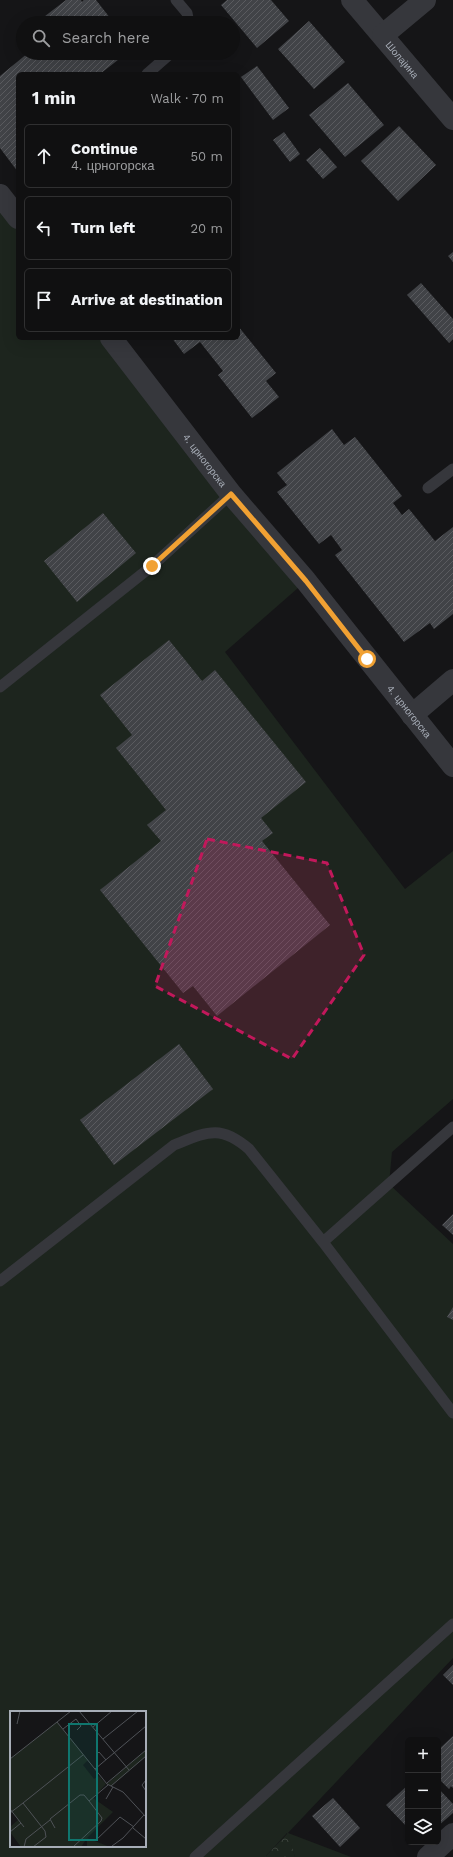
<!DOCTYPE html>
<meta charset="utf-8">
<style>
:root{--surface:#101011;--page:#1e1e1f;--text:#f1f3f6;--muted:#9c9d9f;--line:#303031}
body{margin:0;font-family:"Work Sans",sans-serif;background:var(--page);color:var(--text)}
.controls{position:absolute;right:12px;bottom:12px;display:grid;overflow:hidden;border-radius:6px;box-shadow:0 4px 16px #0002}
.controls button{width:36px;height:36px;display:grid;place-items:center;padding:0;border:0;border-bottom:1px solid var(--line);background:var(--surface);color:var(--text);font:20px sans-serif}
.stop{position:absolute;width:12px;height:12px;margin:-9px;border:3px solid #f1a133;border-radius:50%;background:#fff}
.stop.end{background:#f1a133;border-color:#fff;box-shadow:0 1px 4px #0008}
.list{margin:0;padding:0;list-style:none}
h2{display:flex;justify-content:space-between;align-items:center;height:52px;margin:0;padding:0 16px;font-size:17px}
h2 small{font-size:13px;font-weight:400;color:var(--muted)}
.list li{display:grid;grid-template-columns:26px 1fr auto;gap:12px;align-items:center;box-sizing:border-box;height:64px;margin:0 8px 8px;padding:0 8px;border:1px solid var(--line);border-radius:6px}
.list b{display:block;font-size:15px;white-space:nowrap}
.list p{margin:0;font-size:13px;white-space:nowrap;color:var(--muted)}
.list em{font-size:13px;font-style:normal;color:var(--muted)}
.icon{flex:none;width:22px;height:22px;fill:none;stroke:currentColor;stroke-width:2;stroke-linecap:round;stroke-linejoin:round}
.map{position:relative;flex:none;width:453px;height:1857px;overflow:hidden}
.search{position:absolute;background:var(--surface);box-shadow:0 4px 16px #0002;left:16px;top:16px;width:224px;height:44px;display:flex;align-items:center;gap:10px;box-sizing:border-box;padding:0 14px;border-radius:22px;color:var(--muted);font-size:15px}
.panel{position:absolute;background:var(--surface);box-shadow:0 4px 16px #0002;left:16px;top:72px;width:224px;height:268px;border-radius:6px}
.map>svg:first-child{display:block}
.green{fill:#1d251e;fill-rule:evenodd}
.forest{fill:url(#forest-crowns)}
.building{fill:url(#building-hatch)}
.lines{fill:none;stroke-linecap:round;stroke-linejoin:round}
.service{stroke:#36373c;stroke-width:11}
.minor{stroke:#36373c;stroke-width:22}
.route{stroke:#f1a133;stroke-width:5}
.marked{fill:#c2185b;fill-opacity:0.2;stroke:#c2185b;stroke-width:3;stroke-dasharray:8 5;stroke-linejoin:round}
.labels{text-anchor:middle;stroke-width:3;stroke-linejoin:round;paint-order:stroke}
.street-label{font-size:10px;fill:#a7adb7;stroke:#101012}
.inset-road{fill:none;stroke:#4f5257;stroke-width:1}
.view{fill:#0f766e;fill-opacity:0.15;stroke:#0f766e;stroke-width:2}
.inset-edge{fill:none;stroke:#a7adb7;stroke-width:2}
</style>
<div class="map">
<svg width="453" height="1857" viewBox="0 0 453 1857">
<defs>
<pattern id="forest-crowns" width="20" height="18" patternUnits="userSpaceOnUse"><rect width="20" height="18" fill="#1d251e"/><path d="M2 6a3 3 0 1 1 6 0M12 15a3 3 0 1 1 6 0" fill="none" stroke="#3b423c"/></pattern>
<pattern id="building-hatch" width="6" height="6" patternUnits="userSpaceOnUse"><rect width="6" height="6" fill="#414347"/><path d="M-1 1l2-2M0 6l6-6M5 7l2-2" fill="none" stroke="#5a5b5f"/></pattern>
</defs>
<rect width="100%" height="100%" fill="#151517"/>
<!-- green -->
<path class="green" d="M0,195L18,218V338H111L306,581L225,652L405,889L453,851V1099L392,1152L389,1184L453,1244V1658L288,1833L351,1857H295L287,1833L265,1857H0ZM11,1712H145V1846H11Z"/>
<!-- forest -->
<path class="forest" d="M288,1833L295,1857H265Z"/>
<!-- building -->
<path class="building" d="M66,0H81L82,2L84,0H96L114,23H36Z
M227,0H271L289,21L257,48L221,5Z
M309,21L345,62L314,89L278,49Z
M28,53H121L123,56L100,74H18V172L0,148V76Z
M257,66L289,108L273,120L241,77Z
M348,83L384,125L345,157L309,115Z
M399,126L436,165L398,201L361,161Z
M284,132L300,154L290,162L273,140Z
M320,148L337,167L323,179L306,160Z
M453,252V262L448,256Z
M421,283L453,319V339L449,343L407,295Z
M238,326L276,373L266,381L279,397L252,418L218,375L223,371L200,342L184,354L172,338H238Z
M332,429L344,445L355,437L402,496L393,503L402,515L409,509L435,541L453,527V614L434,629L430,623L404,642L335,555L342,550L331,535L319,544L277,492L287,485L277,473Z
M103,513L136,553L77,602L44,561Z
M169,640L202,681L215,670L306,782L261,818L273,833L262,841L330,925L217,1016L193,986L183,993L100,890L161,841L147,825L166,810L116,748L132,735L100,695Z
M179,1044L213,1089L114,1165L80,1120Z
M453,1214V1235L442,1225Z
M453,1307V1320L447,1317Z
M453,1665V1685L443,1675Z
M453,1736V1788L451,1786L449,1789L438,1778V1750Z
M408,1785V1828L386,1805Z
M438,1788L453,1804V1813L438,1826Z
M333,1798L360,1828L340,1847L312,1816Z"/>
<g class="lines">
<!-- service -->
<path class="service" d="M176,0L187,13L189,23
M147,74L171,53
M428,488L453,469
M0,687L152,566L231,494
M323,1242L453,1413
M0,1281L174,1145C207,1132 220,1124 249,1149L323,1242L453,1127
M195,1857L453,1624"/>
<!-- minor -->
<g class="minor">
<path id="s1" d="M352,0L453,119"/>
<path d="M383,35L425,0"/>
<path d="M0,195L18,218"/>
<path id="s2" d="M111,338L231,494L306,581L453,766"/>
<path d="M412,715L453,680"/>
<path d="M428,1857L453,1834"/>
</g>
</g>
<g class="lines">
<!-- route -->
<path class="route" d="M152,566L231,494L306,581L367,659"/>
</g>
<!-- marked area -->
<path class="marked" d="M207,839L327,863L364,955L292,1059L155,986Z"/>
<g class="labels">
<!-- street labels -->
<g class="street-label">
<text dy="4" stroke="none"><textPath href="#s1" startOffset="78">Шолајина</textPath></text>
<text dy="4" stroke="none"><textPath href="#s2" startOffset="154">4. црногорска</textPath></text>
<text dy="4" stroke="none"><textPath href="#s2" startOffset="478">4. црногорска</textPath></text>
</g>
</g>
<!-- overview -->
<g transform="translate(10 1711)">
<rect width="136" height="136" fill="#151517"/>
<path d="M47,11L78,49L73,54L84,68L89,65L96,73L83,87L103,101L77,127L100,136H77V127L71,136H11L0,121V116L8,109L0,98V48ZM136,39V45L101,75L97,73Z" fill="#1d251e"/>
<path class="inset-road" d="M69,0L119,59M47,11L97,73L113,81L136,106M7,13L10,0M83,16L102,0M53,18L66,8L71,15L67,19M93,28L128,0M86,44L89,41L96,49M0,48L61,0M85,58L136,15M136,69L132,74L136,80M97,72L136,39M101,75L136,45M96,88L103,76M13,92L73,44M0,98L14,116M0,102L13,92L35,120L36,126L23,136M45,117L40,108L70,84H74L79,90L98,74M123,117L136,128M0,121L11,112M85,130L110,106L124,116M102,135L113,127L134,104M14,136L16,128L40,109M63,136L91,110L92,107L79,90"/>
<path class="view" d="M59,13H87V129H59Z"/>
<rect width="136" height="136" class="inset-edge"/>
</g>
</svg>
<div class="controls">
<button>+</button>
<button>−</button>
<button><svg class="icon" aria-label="layers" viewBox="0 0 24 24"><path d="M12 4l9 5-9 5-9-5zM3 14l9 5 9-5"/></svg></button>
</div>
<div class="stop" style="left:367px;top:659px"></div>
<div class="stop end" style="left:152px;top:566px"></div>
<div class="search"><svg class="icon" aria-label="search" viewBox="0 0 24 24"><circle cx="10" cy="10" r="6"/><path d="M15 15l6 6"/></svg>Search here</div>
<section class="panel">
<h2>1 min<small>Walk · 70 m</small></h2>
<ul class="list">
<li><svg class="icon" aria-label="ahead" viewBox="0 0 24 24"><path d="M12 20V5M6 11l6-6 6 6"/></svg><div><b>Continue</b><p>4. црногорска</p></div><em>50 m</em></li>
<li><svg class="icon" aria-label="left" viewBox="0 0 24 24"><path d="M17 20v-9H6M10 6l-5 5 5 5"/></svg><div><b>Turn left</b></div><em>20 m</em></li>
<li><svg class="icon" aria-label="arrive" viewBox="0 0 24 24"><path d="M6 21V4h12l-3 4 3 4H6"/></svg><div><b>Arrive at destination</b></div></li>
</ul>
</section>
</div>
